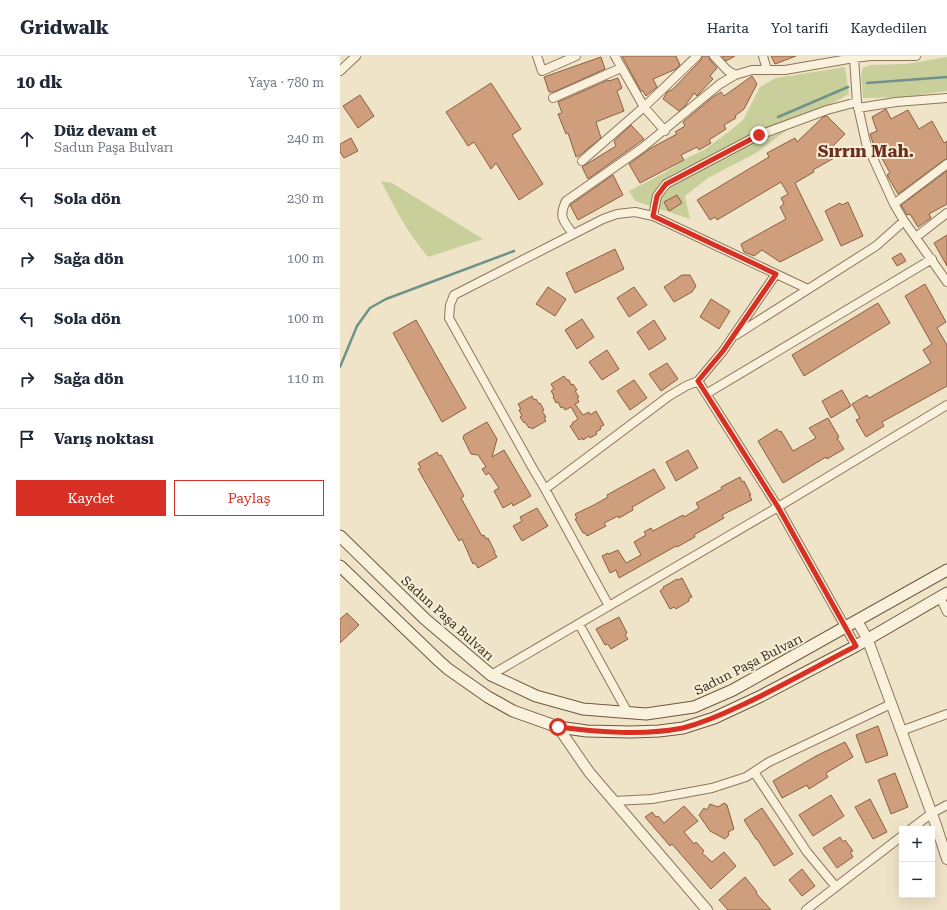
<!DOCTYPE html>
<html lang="tr">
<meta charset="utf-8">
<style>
:root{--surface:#fff;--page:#f6f6f7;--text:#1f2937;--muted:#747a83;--line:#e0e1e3;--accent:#d93025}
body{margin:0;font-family:"Roboto Serif",serif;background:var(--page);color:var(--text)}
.controls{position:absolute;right:12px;bottom:12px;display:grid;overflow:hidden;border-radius:0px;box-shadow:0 4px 16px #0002}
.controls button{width:36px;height:36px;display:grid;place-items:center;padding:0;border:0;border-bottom:1px solid var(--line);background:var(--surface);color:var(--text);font:20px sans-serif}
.stop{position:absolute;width:12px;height:12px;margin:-9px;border:3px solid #d93025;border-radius:50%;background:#fff}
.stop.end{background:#d93025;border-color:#fff;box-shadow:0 1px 4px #0008}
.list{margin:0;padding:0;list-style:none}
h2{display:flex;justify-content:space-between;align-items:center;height:52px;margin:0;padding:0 16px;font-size:17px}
h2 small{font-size:13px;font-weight:400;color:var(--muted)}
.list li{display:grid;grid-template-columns:26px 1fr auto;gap:12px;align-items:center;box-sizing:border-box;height:60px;padding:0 16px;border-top:1px solid var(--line)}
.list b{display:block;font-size:15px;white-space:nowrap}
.list p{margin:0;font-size:13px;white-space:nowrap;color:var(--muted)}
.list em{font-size:13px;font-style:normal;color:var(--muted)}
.actions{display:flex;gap:8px;padding:12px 16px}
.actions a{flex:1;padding:9px 0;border:1px solid var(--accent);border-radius:0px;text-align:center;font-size:14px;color:var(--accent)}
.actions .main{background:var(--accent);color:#fff}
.icon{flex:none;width:22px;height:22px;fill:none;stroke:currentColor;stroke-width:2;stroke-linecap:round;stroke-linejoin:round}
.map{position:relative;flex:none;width:607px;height:854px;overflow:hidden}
header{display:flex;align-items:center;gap:24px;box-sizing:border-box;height:56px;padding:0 20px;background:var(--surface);border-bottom:1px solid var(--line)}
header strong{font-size:19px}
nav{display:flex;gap:22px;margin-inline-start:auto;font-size:14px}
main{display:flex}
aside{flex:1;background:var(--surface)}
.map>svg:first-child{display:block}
.green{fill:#c9cf9b}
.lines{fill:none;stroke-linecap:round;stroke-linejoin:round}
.stream{stroke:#6f938a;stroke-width:2.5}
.building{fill:#cf9f7d;stroke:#8d5f41}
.minor-casing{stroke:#8d765c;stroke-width:10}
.tertiary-casing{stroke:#8d765c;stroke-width:12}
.secondary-casing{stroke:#6f573f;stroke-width:13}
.minor{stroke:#faf1dc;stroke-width:8}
.tertiary{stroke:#faf1dc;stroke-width:10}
.secondary{stroke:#faf1dc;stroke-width:11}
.route{stroke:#d93025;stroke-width:5}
.labels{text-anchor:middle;stroke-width:4;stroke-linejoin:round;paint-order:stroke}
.street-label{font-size:13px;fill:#3d2e20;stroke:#f7eed8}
.district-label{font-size:17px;font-weight:bold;fill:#6b2e1e;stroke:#f7eed8}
</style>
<header>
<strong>Gridwalk</strong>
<nav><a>Harita</a><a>Yol tarifi</a><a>Kaydedilen</a></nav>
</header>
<main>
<aside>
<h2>10 dk<small>Yaya · 780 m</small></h2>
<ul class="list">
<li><svg class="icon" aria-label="ahead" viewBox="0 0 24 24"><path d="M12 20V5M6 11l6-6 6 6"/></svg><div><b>Düz devam et</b><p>Sadun Paşa Bulvarı</p></div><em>240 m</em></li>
<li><svg class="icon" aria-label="left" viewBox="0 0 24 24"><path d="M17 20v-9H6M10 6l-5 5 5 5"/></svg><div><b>Sola dön</b></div><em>230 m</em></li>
<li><svg class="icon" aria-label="right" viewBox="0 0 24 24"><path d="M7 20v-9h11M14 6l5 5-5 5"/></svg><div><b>Sağa dön</b></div><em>100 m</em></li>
<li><svg class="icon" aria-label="left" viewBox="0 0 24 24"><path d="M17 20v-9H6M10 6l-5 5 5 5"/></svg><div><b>Sola dön</b></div><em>100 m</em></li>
<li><svg class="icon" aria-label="right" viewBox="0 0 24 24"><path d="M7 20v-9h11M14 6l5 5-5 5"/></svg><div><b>Sağa dön</b></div><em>110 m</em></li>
<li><svg class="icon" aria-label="arrive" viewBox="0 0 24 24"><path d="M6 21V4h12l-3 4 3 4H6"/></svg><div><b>Varış noktası</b></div></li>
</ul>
<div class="actions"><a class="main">Kaydet</a><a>Paylaş</a></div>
</aside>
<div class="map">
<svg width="607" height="854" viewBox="0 0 607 854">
<rect width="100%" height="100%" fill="#f0e4c8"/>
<!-- green -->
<path class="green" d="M607,1V35L565,41L523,42L521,19L523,12L530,9L566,8Z
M505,11L509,38L455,68L416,97L368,122L345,140L350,163L295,145L289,135L324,117L349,101L364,94L391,74L403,64L420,31L436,22Z
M41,125L52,127L143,183L88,201C69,179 54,151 41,125Z"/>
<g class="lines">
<!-- stream -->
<path class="stream" d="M527,27L607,21
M438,61L508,31
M0,311L17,270L30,252L46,243L174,195"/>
</g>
<!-- building -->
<path class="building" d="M282,0H336L340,9L336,13L313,23L317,31L306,40L303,35H301Z
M362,0H369L370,4L377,12L370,20L373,23L357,40L354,37L345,50L339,55L323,43L327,36L333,33L361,4Z
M382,0H395L386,5Z
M431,0H456L435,8Z
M261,1L265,13L214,36H209L204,21Z
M412,20L417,28L404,53L395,60L396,62L384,69L386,73L369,84L371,87L359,94L357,91L341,99L344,104L300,127L289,108L311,92L337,78L335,76L345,70L343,66L373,41L381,36L384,40Z
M278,22L282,32L277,35L284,55L256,66L261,82L240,99L236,101L228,77L226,78L218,58L222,57L218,46L268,24L269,25Z
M151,27L181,73L172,79L203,128L179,144L156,107L151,113L134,86L128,90L106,56Z
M20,39L34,60L18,72L3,50Z
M546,53L551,63L568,54L579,73L592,65L604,87L607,85V103L604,104L558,138L547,119L550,117L537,93H535L530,78L537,75L532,61Z
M487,60L505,78L491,92L496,101L473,114L474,116L455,127L483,184L440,206L422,194L414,200L404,196L401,188L446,163L440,151L444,148L441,142L448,138L441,126L377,164L375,161L370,164L357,144L429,101L427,97L455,82L457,86L483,61Z
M291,69L304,83L248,123L242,111L276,90L274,85Z
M11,82L18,95L4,102L0,96V88Z
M607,115V148L589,158L591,162L578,171L570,158L567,159L561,149Z
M273,119L283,139L238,164L230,149Z
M337,139L342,147L329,155L324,146Z
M508,146L523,180L501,190L485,155L500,147L502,149Z
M607,179V210L594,187Z
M275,193L284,213L235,237L226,217Z
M561,197L566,205L557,210L552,202Z
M342,219H350L356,230L352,236L334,246L324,231Z
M585,228L606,266L597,272L607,289V330L542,366L544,370L526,381L516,364L520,362L512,348L527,339L529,342L591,307L583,294L592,288L565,240Z
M208,231L226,243L215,260L196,248Z
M294,231L307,249L289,261L277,242Z
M371,243L390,255L379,273L360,261Z
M538,247L550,267L464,320L452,299Z
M242,263L254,281L237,293L225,274Z
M76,264L126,352L102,366L53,277Z
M314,264L326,283L309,294L297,276Z
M267,294L279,313L262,324L249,306Z
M327,307L338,323L321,335L309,318Z
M224,320L227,324H229L231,329L233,328L237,334L235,335L239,341L237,342L239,346L235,348L243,359L249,356L250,359L256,355L264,369L260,371L261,373L256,376L257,378L250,382L249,380L243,384L242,382L239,384L230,370L233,368L232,367L238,363L231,351L225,354L223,351L221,352L218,346L216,347L213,341L214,340L211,335L214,333L211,328Z
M294,324L307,342L290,354L277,335Z
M502,334L511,350L491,362L482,345Z
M192,340L194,344L196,343L199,348L200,347L204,354L202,355L206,361L204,362L206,365L192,373L190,371L189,372L185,366L184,367L180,361L182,360L179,354L181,353L178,348Z
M488,362L499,381L497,382L504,393L487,403L486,401L443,427L418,385L437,373L439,376L441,375L453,395L476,382L469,372Z
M147,366L157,383L152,401L164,394L191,440L173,450L172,447L163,452L154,435L159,432L149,417L146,419L142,413L146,411L138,399L131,398L123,382L124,379Z
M348,394L358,412L336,425L326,406Z
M97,396L99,400L101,399L124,440L121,442L142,480L144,479L146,483L148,482L155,496H154L157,501L138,512L135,507L133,508L122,483L119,485L78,413L81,412L78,407Z
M314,413L325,432L296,449L292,451L293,454L279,462L278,460L264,467L266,470L247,480L245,477H243L235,463L237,462L235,458L254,449L268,441L267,439Z
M400,421L402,426L404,425L411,439H409L412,444L382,459L384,462L354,479L355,481L337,491L336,490L279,522L276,514L270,517L262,500L268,497L269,498L278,494L286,507L301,499L294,486L306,479L304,476L311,472L313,475L343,459L344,461L359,452L356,447L382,433L381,431Z
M197,452L208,470L182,485L173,470L182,465L180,461Z
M342,522L352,541L349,542V545L336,553L334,551L330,553L320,535L324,532L323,531L337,523L338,524Z
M7,557L19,569L0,587V563Z
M279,561L287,577L285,579L288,583L271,593L268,588L265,589L256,573Z
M538,670L548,699L526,707L516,679Z
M505,686L513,701L486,717L488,721L469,733L467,729L442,742L433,725L476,700Z
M555,717L568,751L551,758L538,724Z
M491,739L504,760L473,780L459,759Z
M530,743L547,776L533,783L515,751Z
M384,747L387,749L394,773L388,776L389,779L385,783L370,775L359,759L364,752L367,754L370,748L378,751Z
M344,750L358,765L344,776L354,788L356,786L364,795L362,797L372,806L384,796L396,810L371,833L332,788L330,790L305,761L312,756L316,761L318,760L324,767Z
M422,752L453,798L434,810L417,783H416L404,764Z
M500,781L503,786L505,784L513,795L510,796L513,801L497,812L483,792Z
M462,813L475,830L462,840L449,824Z
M405,821L417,836L416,837L431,854H388L379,844Z"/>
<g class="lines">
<!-- minor casing -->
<g class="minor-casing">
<path id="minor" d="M197,0L202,15L236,0
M275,0L304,51L325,75
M374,0L387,14L395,19
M423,0L427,14
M514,2L517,46L526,87L554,148L564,165L607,226
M0,15L16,0
M213,42L281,12
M518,52L556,46L607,42
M242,105L304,51L357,0
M554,148L607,108
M313,160L317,140L326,128L419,79L487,54L517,46
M233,178C224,165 218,162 226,145L302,92L380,28L395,19L412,14H445L514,2L531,0H576
M576,181L607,157
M396,279L536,190L564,165
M358,325L438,451L516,590
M366,338L592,203
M205,433L329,340L346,330L358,325L383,295L436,218
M600,541L607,556
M269,550L205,433L192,411L109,262L110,249L114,239L263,163L277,158L295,156L313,160L468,233
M239,568L288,657
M151,619L438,451L607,349
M561,675L607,658
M414,716L467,796L496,831
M274,745L312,743L372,732L406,721L429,706L551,648
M571,773L592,757L607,749
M466,854L562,780"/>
</g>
<!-- tertiary casing -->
<g class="tertiary-casing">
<path id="tertiary" d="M517,565L527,582L596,769L607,803
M218,671L249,716L367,854"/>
</g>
<!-- secondary casing -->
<g class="secondary-casing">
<path id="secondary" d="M0,480L85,563L151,619L196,640L243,653L306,658L354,651L393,634L607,514
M0,510L99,605L108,613L148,641L173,655L218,671L247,675L291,676L319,675L343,672L374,662L419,641L516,590L607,537"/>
</g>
<!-- minor -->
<use href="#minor" class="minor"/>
<!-- tertiary -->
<use href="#tertiary" class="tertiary"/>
<!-- secondary -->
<use href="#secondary" class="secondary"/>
</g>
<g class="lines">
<!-- route -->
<path class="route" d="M218,671C259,676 302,680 343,672C362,667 381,659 400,650C439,632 477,610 516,590L438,451L358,325L383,295L436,218L313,160L317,140L326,128L419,79"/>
</g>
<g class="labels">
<!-- street labels -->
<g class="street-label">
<text transform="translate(108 562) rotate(42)" y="5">Sadun Paşa Bulvarı</text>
<text transform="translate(408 608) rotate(-27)" y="5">Sadun Paşa Bulvarı</text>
</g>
<!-- district labels -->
<g class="district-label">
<text x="526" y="101">Sırrın Mah.</text>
</g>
</g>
</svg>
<div class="controls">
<button>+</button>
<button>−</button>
</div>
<div class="stop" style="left:218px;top:671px"></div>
<div class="stop end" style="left:419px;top:79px"></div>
</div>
</main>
